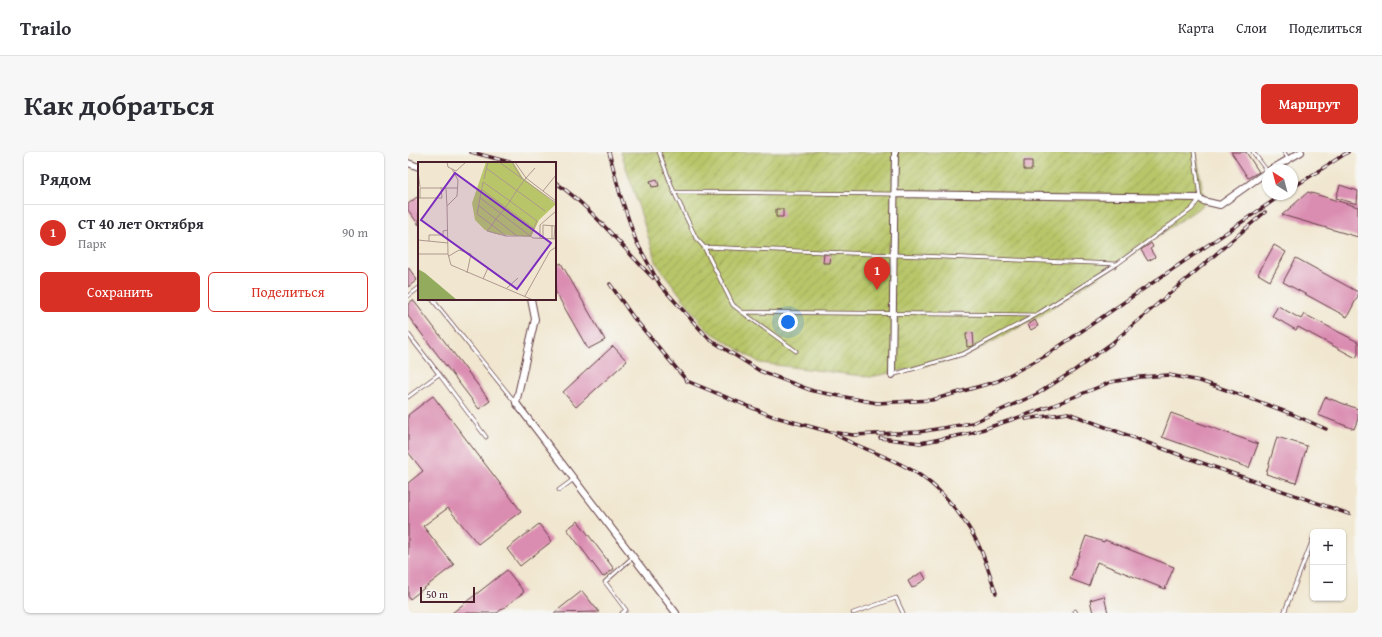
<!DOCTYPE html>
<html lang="ru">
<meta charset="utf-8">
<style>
:root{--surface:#fff;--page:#f7f7f7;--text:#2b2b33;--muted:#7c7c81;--line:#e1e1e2;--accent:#d93025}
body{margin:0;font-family:"Gentium Book Plus",serif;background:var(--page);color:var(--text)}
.controls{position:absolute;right:12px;bottom:12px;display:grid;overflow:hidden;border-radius:6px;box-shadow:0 1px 3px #0004}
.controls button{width:36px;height:36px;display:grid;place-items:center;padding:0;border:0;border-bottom:1px solid var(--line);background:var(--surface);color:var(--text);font:20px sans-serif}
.compass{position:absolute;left:854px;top:12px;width:36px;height:36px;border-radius:50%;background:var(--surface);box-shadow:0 1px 3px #0004;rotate:324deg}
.scale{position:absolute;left:12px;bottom:10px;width:55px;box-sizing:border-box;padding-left:4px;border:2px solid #4a1f2b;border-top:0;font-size:11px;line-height:14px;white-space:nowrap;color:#4a1f2b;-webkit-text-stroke:3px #f6f6f2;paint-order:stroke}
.you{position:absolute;left:380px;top:170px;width:14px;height:14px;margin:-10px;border:3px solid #fff;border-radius:50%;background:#1a73e8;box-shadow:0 0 0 6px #1a73e833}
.badge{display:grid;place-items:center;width:26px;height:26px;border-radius:50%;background:var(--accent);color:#fff;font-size:13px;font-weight:700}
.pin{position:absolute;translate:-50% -33px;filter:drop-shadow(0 1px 2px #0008)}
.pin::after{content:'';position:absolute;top:21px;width:14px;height:12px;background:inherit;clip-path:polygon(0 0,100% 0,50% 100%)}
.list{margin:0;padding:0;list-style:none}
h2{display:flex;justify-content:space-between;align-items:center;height:52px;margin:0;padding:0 16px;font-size:17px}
h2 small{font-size:13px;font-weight:400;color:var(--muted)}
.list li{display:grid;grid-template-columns:26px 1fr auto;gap:12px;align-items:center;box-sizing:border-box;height:56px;padding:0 16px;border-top:1px solid var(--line)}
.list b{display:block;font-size:15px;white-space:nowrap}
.list p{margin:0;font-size:13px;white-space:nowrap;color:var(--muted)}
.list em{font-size:13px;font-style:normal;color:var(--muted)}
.actions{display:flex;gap:8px;padding:12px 16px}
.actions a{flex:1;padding:9px 0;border:1px solid var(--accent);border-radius:6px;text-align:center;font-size:14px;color:var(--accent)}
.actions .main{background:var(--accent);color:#fff}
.map{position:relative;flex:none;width:950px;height:461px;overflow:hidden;border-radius:6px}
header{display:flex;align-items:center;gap:24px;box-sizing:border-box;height:56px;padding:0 20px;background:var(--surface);border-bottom:1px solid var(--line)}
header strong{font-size:19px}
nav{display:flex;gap:22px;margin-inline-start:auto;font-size:14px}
.intro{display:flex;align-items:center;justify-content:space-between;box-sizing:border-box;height:96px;padding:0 24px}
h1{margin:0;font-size:28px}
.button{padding:10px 18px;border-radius:6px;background:var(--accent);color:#fff;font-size:14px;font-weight:700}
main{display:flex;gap:24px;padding:0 24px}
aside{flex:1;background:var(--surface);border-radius:6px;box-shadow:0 1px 3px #0004}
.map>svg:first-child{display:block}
.garden{fill:url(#garden-furrows);stroke:#81724a}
.building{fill:#da8cb1}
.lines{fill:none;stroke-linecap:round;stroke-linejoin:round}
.lane-casing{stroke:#633d44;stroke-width:4.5}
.street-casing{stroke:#633d44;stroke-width:8}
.lane{stroke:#fff;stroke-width:3}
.street{stroke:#fff;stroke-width:6}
.rail-casing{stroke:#4a1f2b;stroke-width:3.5}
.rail{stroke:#f6f6f2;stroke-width:2;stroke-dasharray:6;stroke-linecap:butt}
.inset-road{fill:none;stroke:#ae978e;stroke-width:1}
.view{fill:#7b2cbf;fill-opacity:0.15;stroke:#7b2cbf;stroke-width:2}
.inset-edge{fill:none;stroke:#4a1f2b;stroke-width:2}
</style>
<header>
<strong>Trailo</strong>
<nav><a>Карта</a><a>Слои</a><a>Поделиться</a></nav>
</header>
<div class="intro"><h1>Как добраться</h1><a class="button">Маршрут</a></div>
<main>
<aside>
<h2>Рядом<small></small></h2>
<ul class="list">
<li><span class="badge">1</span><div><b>СТ 40 лет Октября</b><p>Парк</p></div><em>90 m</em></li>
</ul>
<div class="actions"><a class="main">Сохранить</a><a>Поделиться</a></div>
</aside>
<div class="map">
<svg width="950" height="461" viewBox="0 0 950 461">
<defs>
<pattern id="garden-furrows" width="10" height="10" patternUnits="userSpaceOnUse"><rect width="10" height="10" fill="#b8c669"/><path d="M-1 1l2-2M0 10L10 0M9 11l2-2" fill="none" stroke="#98a057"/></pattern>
</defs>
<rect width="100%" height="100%" fill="#f6f6f2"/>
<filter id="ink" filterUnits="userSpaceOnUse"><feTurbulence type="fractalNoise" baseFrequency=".025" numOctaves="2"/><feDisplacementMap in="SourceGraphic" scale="8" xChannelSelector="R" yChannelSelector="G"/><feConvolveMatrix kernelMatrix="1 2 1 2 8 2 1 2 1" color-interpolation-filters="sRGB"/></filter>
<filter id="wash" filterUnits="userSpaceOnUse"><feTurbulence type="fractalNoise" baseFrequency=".012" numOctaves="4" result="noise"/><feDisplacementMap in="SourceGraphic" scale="16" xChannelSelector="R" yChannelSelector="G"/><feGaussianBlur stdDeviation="0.9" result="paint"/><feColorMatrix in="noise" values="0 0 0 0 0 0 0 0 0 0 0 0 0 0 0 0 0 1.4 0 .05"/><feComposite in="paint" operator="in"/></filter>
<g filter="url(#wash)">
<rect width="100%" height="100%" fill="#f1e7d0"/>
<!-- garden -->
<path class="garden" d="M213,0H788L797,52L632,164L554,206L462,225L352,211L298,177L249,112Z"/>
<g id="blocks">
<!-- building -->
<path class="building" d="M823,0H838L851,20L840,26Z
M616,9H624V18H616Z
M249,27L251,34L244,35L242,29Z
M932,33L950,39L949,52L928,46Z
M900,40L950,55V85L874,63Z
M9,45L11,48V73L0,58V52Z
M368,57H375V65H368Z
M743,91L745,95L742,97L747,105L740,109L733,98Z
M866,93L878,100L862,129L850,122Z
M416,102H423L422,111H415Z
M888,106L950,140V144L939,165L875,130Z
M153,111L197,188L180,197L147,139V115Z
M0,115L9,128L0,135Z
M5,148L82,249L71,257L0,164V152Z
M870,154L893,167L896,162L950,190V202L948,206L890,175L888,178L864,164Z
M627,168L630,174L623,178L620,173Z
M565,181L566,194L559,195L558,182Z
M205,194L219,209L168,255L155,240Z
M25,244L113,359L70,392L40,356L15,374L46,413L2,447L0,444V331L15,319L0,300V263Z
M917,245L950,257V267L946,277L910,263Z
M763,261L850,292L841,316L754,285Z
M869,285L899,294L888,331L858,322Z
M170,369L206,417L195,425L159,377Z
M131,372L144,389L112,414L99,397Z
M678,384L696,390L697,388L766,415L757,437L689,410L681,434L662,427Z
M99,418L116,440L89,461H44Z
M514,420L518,427L504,436L500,429Z
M174,439L191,460L146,461Z
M696,444L700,461H685L682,448Z"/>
</g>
</g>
<g filter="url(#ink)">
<use href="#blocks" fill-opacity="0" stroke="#633d44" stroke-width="1"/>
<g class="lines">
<!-- lane casing -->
<g class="lane-casing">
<path id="lane" d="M251,0L266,40L288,86L296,95L325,153L334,160L628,163
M845,0L859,19
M876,0L881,8
M266,40L486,42
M296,95L709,112
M0,144L11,136
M24,147L107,250
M334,160L388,199
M0,182L31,222L0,245
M31,222L78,285
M484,223L555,202L628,163L709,112L784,57L792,46L786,0
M151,338L166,327
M667,459L668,461
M214,461L218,458L197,430L225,405
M445,461L488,446L495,461
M876,461L905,387"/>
</g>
<!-- street casing -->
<g class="street-casing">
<path id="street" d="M0,11L11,15
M862,18L893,0
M487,42L792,46L795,49L812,53L860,19
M123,147L127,167L108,251L268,461
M484,223L487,0"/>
</g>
<!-- lane -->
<use href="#lane" class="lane"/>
<!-- street -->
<use href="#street" class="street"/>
<!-- rail casing -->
<g class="rail-casing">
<path id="rail" d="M63,0L105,11
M201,0L212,42L228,89L252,133L301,187L352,219L405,239L469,251L524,248L590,229L637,204L875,42
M147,30C184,56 213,94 245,126
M884,36L940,0
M202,132L225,165L279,229L364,264L422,280L445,283L511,280L564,271L629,242L667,218L704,191L857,60
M618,267L660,261L780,306L941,362
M428,283C455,298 487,306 513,324C538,341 564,375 575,403C580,416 584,429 588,441
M472,286L512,291L564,281L641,255L703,230L732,225L761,223L792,229L830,242L884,262L918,277"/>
</g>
<!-- rail -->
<use href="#rail" class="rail"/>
</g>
</g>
<!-- overview -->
<g transform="translate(10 10)">
<rect width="138" height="138" fill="#f1e7d0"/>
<path d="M0,107L7,111L39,138H0Z" fill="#92ab5d"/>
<path d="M68,0H95L105,16L138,42L121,58L113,75L78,72L67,68L57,58L54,41Z" fill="#b8c669"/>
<path class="inset-road" d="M29,0L30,5L38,9L48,0M81,0L138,41M94,0L104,17M97,0L108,16L138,39M68,6L127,49M34,7L40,18L39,34L29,44L30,92L33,103L115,138M0,9L2,25M66,17L70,0M63,27L117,67M125,29L138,13M61,35L115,76L138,77M0,36H2V26H28M2,36H24L23,25M60,43L99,74M29,44L28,26H40M88,74L74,63L59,52L65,20L92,39L119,59L112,74H88L69,69L74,63L78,57L83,51L92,39L99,28L108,16L117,6M122,76V63L138,49M125,76V63L137,64L136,77M134,77V63M0,78L30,81M11,79V73H25V69L30,68M0,92H30M31,94L41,88L53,92L49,111M65,117L70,106M89,126L100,116M107,134L132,89L138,85"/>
<path class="view" d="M37,11L133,81L99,127L3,58Z"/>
<rect width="138" height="138" class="inset-edge"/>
</g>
</svg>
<div class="controls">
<button>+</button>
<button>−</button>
</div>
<svg class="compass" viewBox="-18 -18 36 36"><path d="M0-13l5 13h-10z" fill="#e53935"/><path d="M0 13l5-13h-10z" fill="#7c7c81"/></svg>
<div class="scale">50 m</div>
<div class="you"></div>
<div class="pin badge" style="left:469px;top:138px">1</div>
</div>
</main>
